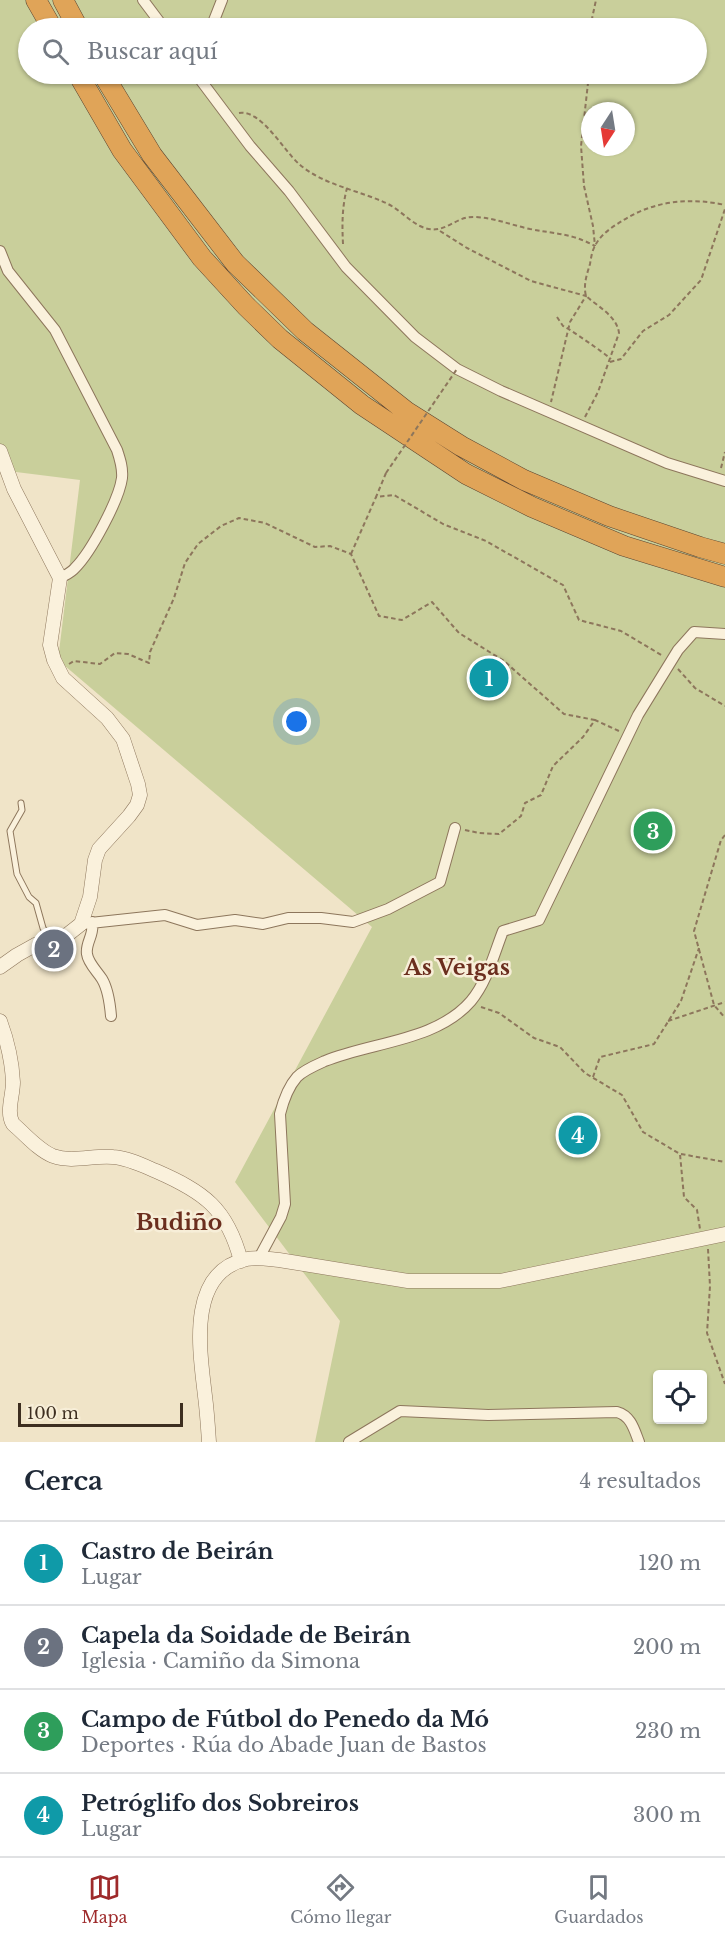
<!DOCTYPE html>
<html lang="es">
<meta charset="utf-8">
<style>
:root{--surface:#fff;--page:#f2f2f3;--text:#1f2937;--muted:#747a83;--line:#e0e1e3;--accent:#9e2a2b}
body{margin:0;font-family:"Libre Baskerville",serif;background:var(--page);color:var(--text)}
.controls{position:absolute;right:18px;bottom:18px;display:grid;overflow:hidden;border-radius:6px;box-shadow:0 2px 4px #0004}
.controls button{width:54px;height:54px;display:grid;place-items:center;padding:0;border:0;border-bottom:2px solid var(--line);background:var(--surface);color:var(--text);font:30px sans-serif}
.compass{position:absolute;left:581px;top:102px;width:54px;height:54px;border-radius:50%;background:var(--surface);box-shadow:0 2px 4px #0004;rotate:192deg}
.scale{position:absolute;left:18px;bottom:15px;width:165px;box-sizing:border-box;padding-left:6px;border:3px solid #3d2e20;border-top:0;font-size:16px;line-height:21px;white-space:nowrap;color:#3d2e20;-webkit-text-stroke:4px #f7eed8;paint-order:stroke}
.you{position:absolute;left:297px;top:722px;width:21px;height:21px;margin:-15px;border:4px solid #fff;border-radius:50%;background:#1a73e8;box-shadow:0 0 0 9px #1a73e833}
.badge{display:grid;place-items:center;width:39px;height:39px;border-radius:50%;background:var(--accent);color:#fff;font-size:20px;font-weight:700}
.pin{position:absolute;translate:-50% -50%;border:3px solid #fff;box-shadow:0 2px 6px #0006}
.list{margin:0;padding:0;list-style:none}
h2{display:flex;justify-content:space-between;align-items:center;height:78px;margin:0;padding:0 24px;font-size:26px}
h2 small{font-size:20px;font-weight:400;color:var(--muted)}
.list li{display:grid;grid-template-columns:39px 1fr auto;gap:18px;align-items:center;box-sizing:border-box;height:84px;padding:0 24px;border-top:2px solid var(--line)}
.list b{display:block;font-size:22px;white-space:nowrap}
.list p{margin:0;font-size:20px;white-space:nowrap;color:var(--muted)}
.list em{font-size:20px;font-style:normal;color:var(--muted)}
.icon{flex:none;width:33px;height:33px;fill:none;stroke:currentColor;stroke-width:2;stroke-linecap:round;stroke-linejoin:round}
.map{position:relative;flex:none;width:725px;height:1442px;overflow:hidden}
.search{position:absolute;background:var(--surface);box-shadow:0 2px 4px #0004;left:18px;right:18px;top:18px;height:66px;display:flex;align-items:center;gap:15px;box-sizing:border-box;padding:0 21px;border-radius:33px;color:var(--muted);font-size:22px}
.sheet{height:414px;background:var(--surface)}
nav{display:flex;justify-content:space-around;align-items:center;box-sizing:border-box;height:84px;border-top:2px solid var(--line);background:var(--surface);font-size:16px;color:var(--muted)}
nav a{display:grid;justify-items:center;gap:3px}
nav .on{color:var(--accent)}
.map>svg:first-child{display:block}
.green{fill:#c9cf9b;fill-rule:evenodd}
.lines{fill:none;stroke-linecap:round;stroke-linejoin:round}
.service-casing{stroke:#8d765c;stroke-width:7}
.minor-casing{stroke:#8d765c;stroke-width:12}
.tertiary-casing{stroke:#8d765c;stroke-width:15}
.motorway-casing{stroke:#5b4430;stroke-width:21}
.path{stroke:#8d765c;stroke-width:2;stroke-dasharray:4.5 3;stroke-linecap:butt}
.service{stroke:#faf1dc;stroke-width:5}
.minor{stroke:#faf1dc;stroke-width:10}
.tertiary{stroke:#faf1dc;stroke-width:14}
.motorway{stroke:#e0a458;stroke-width:20}
.path-bridge{stroke:#8d765c;stroke-width:2;stroke-dasharray:4.5 3;stroke-linecap:butt}
.labels{text-anchor:middle;stroke-width:5;stroke-linejoin:round;paint-order:stroke}
.neighbourhood-label{font-size:22px;font-weight:bold;fill:#6b2e1e;stroke:#f7eed8}
</style>
<div class="map">
<svg width="725" height="1442" viewBox="0 0 725 1442">
<rect width="100%" height="100%" fill="#f0e4c8"/>
<!-- green -->
<path class="green" d="M0,0H725V1442H315L340,1321L235,1182L372,927L58,660L80,480L0,470ZM28,28H696V74H28ZM590,111H626V147H590ZM658,1374H702V1420H658Z"/>
<g class="lines">
<!-- service casing -->
<g class="service-casing">
<path id="service" d="M21,803L22,810L10,831L17,874L29,897L36,903L43,928L50,939"/>
</g>
<!-- minor casing -->
<g class="minor-casing">
<path id="minor" d="M143,0L164,28
M211,28L222,0
M196,74L250,146L289,191L346,267L415,337L457,369L501,391L667,463L725,481
M0,251L8,271L55,330L117,450C120,459 123,468 122,478C119,500 91,552 75,568C71,573 65,575 60,578
M92,922C95,934 85,943 87,954C88,963 97,971 102,979C108,989 110,1004 111,1016
M81,924L165,915L197,925L235,920L263,924L288,918H321L353,922L388,909L440,882L455,828
M259,1258L281,1217L285,1204L280,1114C283,1102 289,1086 297,1077C304,1070 316,1065 325,1061C371,1042 437,1041 471,1001C487,982 494,954 503,931L539,920L638,715L678,650L694,632L725,634
M349,1442L400,1411L488,1415L617,1412C631,1416 634,1429 639,1442"/>
</g>
<!-- tertiary casing -->
<g class="tertiary-casing">
<path id="tertiary" d="M0,451L14,489L60,578L50,645L54,660L63,678L107,718L123,739L138,784L140,795L137,805L129,816L99,849L95,860L90,897L81,924L67,935L35,945L17,955L0,967
M0,1021C7,1040 12,1061 13,1082C13,1096 6,1112 13,1124C25,1134 38,1150 53,1156C73,1163 93,1155 113,1157C128,1158 142,1165 156,1171C204,1192 227,1208 241,1261
M209,1442C208,1427 207,1411 205,1396C200,1352 186,1272 247,1259C257,1257 268,1259 279,1260L408,1281H500L725,1234"/>
</g>
<!-- motorway casing -->
<g class="motorway-casing">
<path id="motorway" d="M36,0L52,28
M63,0L78,28
M78,74L122,150L202,258L246,306L280,339L362,405L466,474L532,507L624,546L725,577
M103,74L152,155L235,263L305,331L407,412L461,446L524,480L609,516L700,547L725,554"/>
</g>
<!-- path -->
<path class="path" d="M590,28L596,0
M589,74L581,146L584,186L593,226L595,246
M239,113C261,109 284,151 299,164C323,185 358,190 386,203C399,209 408,220 420,226C444,238 454,215 476,217C495,218 511,225 530,229C555,234 571,233 595,246
M440,231L467,248L531,281L586,296L570,322L551,402
M343,244C342,225 342,207 347,188
M557,317L563,326C567,327 607,355 611,359
M610,362L621,359L643,331L669,315L701,280L725,209
M585,417L598,392L619,333C617,316 597,306 586,296C583,285 587,274 590,264C591,258 592,251 595,246C600,235 612,227 622,221C653,201 689,197 725,205
M721,468L725,452
M386,473L376,497L394,495L443,524L486,541L563,585L579,620L621,631L663,656
M351,554L376,497
M69,664L74,661L100,664L115,653L128,654L149,663L150,652L174,598L185,563L198,544L221,526L239,518L265,523L315,547L330,546L351,554L379,616L402,620L432,602L459,633L504,661L564,714L595,720
M678,669L695,688L725,706
M465,830L479,833L499,834L521,816L525,803L541,795L553,766L583,737L595,720L619,731
M725,835L721,840L694,931L714,1005L725,1018
M481,1007L499,1013L534,1038L560,1047L585,1073L622,1095L643,1132L680,1154L684,1197L697,1210L700,1229
M668,1021L725,1002
M593,1077L600,1057L654,1044L681,1001L699,948
M681,1154L725,1162
M708,1249L710,1286L707,1333L725,1384"/>
<!-- service -->
<use href="#service" class="service"/>
<!-- minor -->
<use href="#minor" class="minor"/>
<!-- tertiary -->
<use href="#tertiary" class="tertiary"/>
<!-- motorway -->
<use href="#motorway" class="motorway"/>
<!-- path-bridge -->
<path class="path-bridge" d="M386,473L457,369"/>
</g>
<g class="labels">
<!-- neighbourhood labels -->
<g class="neighbourhood-label">
<text x="457" y="975">As Veigas</text>
<text x="179" y="1230">Budiño</text>
</g>
</g>
</svg>
<div class="controls">
<button><svg class="icon" aria-label="locate" viewBox="0 0 24 24"><circle cx="12" cy="12" r="6"/><path d="M12 2v4M12 18v4M2 12h4M18 12h4"/></svg></button>
</div>
<svg class="compass" viewBox="-18 -18 36 36"><path d="M0-13l5 13h-10z" fill="#e53935"/><path d="M0 13l5-13h-10z" fill="#747a83"/></svg>
<div class="scale">100 m</div>
<div class="you"></div>
<div class="pin badge" style="left:489px;top:678px;background:#0f9aa8">1</div>
<div class="pin badge" style="left:54px;top:949px;background:#6b7280">2</div>
<div class="pin badge" style="left:653px;top:831px;background:#2e9e5b">3</div>
<div class="pin badge" style="left:578px;top:1135px;background:#0f9aa8">4</div>
<div class="search"><svg class="icon" aria-label="search" viewBox="0 0 24 24"><circle cx="10" cy="10" r="6"/><path d="M15 15l6 6"/></svg>Buscar aquí</div>
</div>
<section class="sheet">
<h2>Cerca<small>4 resultados</small></h2>
<ul class="list">
<li><span class="badge" style="background:#0f9aa8">1</span><div><b>Castro de Beirán</b><p>Lugar</p></div><em>120 m</em></li>
<li><span class="badge" style="background:#6b7280">2</span><div><b>Capela da Soidade de Beirán</b><p>Iglesia · Camiño da Simona</p></div><em>200 m</em></li>
<li><span class="badge" style="background:#2e9e5b">3</span><div><b>Campo de Fútbol do Penedo da Mó</b><p>Deportes · Rúa do Abade Juan de Bastos</p></div><em>230 m</em></li>
<li><span class="badge" style="background:#0f9aa8">4</span><div><b>Petróglifo dos Sobreiros</b><p>Lugar</p></div><em>300 m</em></li>
</ul>
</section>
<nav>
<a class="on"><svg class="icon" aria-label="map" viewBox="0 0 24 24"><path d="M3 6l6-2 6 2 6-2v14l-6 2-6-2-6 2zM9 4v14M15 6v14"/></svg>Mapa</a>
<a><svg class="icon" aria-label="directions" viewBox="0 0 24 24"><path d="M12 3l9 9-9 9-9-9zM9 14v-3h6M13 9l2 2-2 2"/></svg>Cómo llegar</a>
<a><svg class="icon" aria-label="saved" viewBox="0 0 24 24"><path d="M7 4h10v16l-5-4-5 4z"/></svg>Guardados</a>
</nav>
